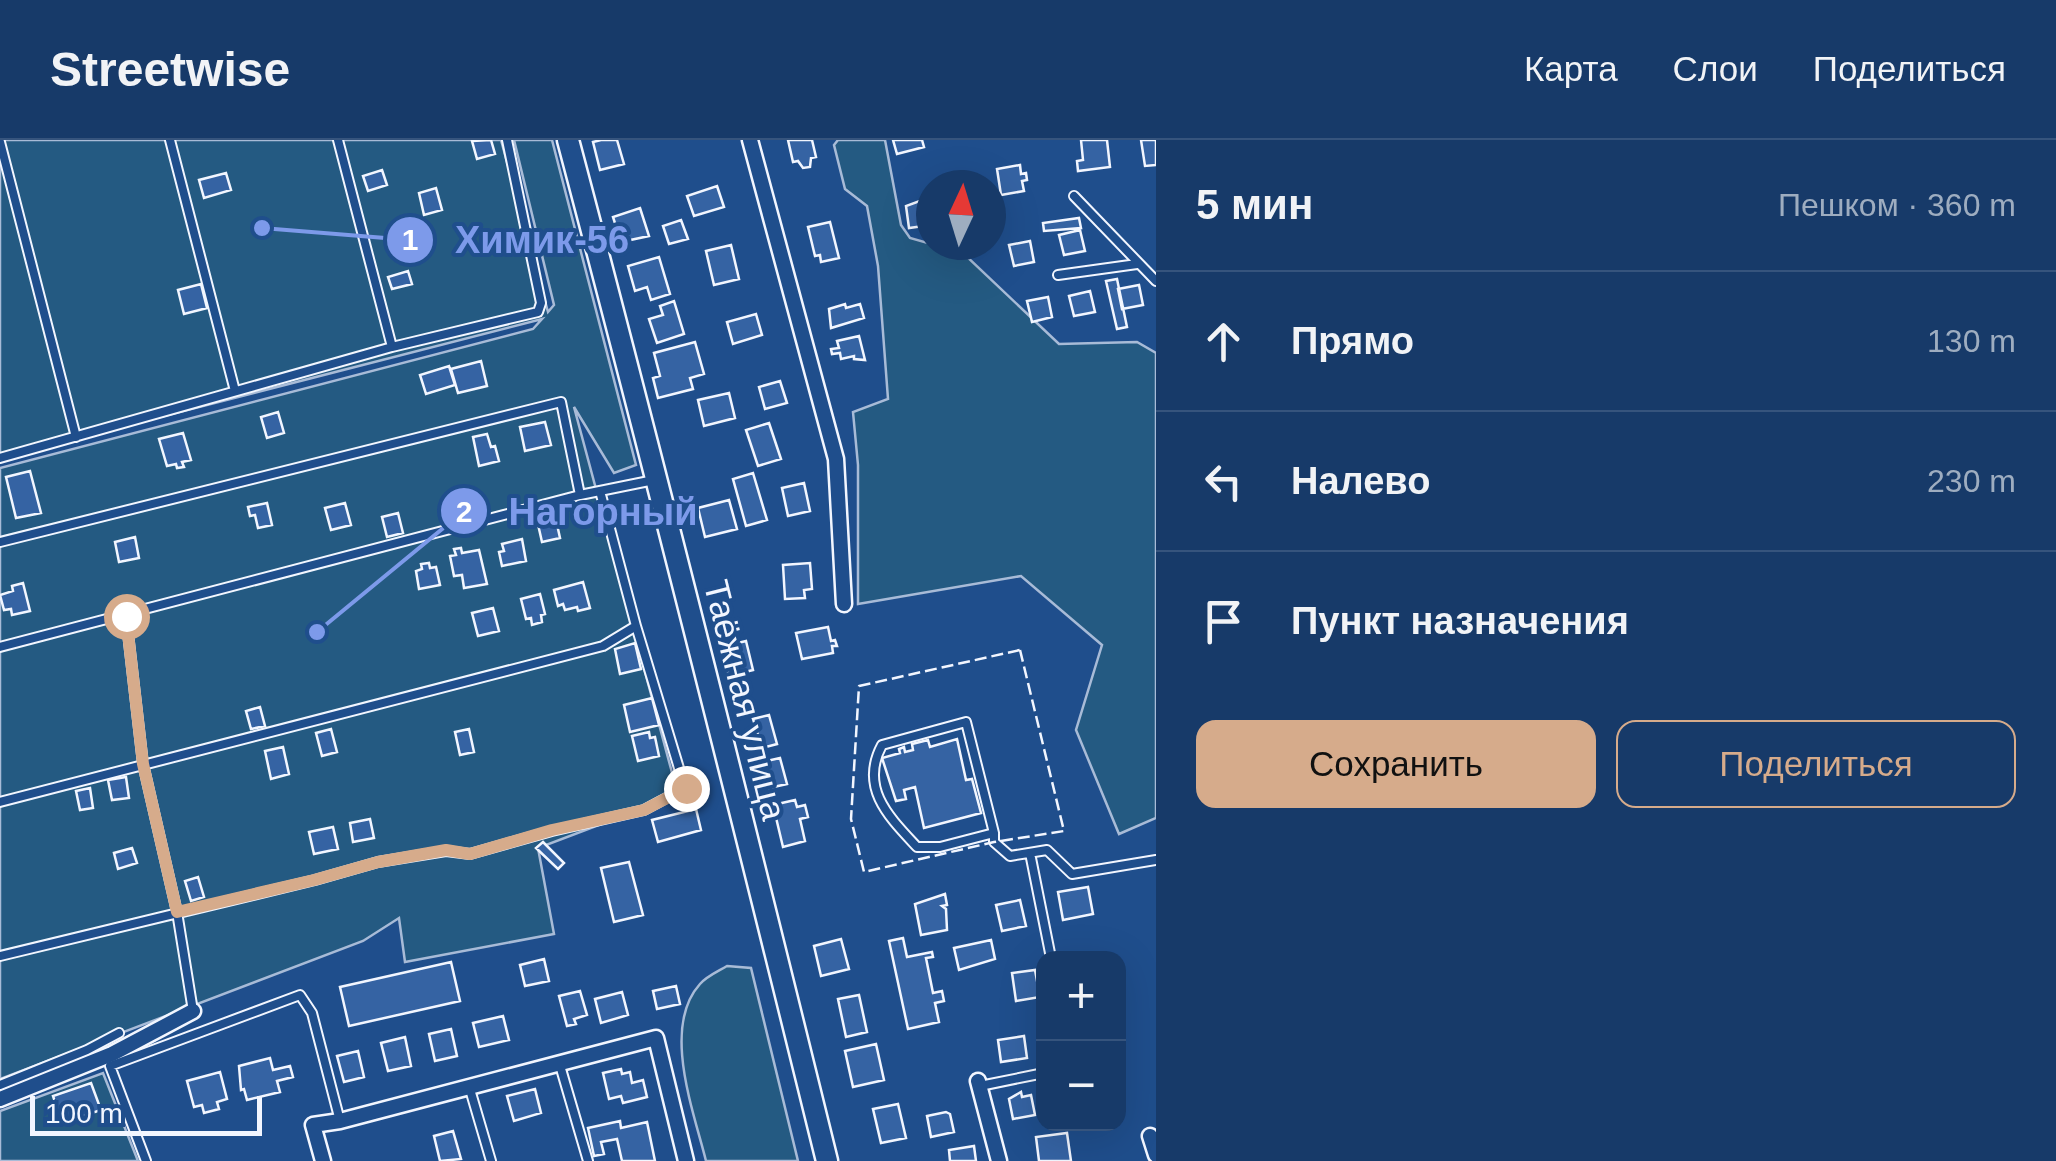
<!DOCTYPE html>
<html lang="ru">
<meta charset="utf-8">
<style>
:root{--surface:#173a69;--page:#244571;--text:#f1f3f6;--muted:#9eadc0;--line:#36547d;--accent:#d6ab8b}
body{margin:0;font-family:Helvetica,sans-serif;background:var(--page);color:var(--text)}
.controls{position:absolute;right:30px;bottom:30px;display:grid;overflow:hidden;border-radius:20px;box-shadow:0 10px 40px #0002}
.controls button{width:90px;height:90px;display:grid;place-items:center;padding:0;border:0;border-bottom:2px solid var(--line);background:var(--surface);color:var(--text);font:50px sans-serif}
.compass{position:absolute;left:916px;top:30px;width:90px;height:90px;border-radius:50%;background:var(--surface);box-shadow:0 10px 40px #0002;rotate:4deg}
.scale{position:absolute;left:30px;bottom:25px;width:232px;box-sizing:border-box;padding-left:10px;border:5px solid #f2f6ff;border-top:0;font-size:28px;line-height:35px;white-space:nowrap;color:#f2f6ff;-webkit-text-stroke:8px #1f4e8c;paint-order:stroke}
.stop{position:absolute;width:30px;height:30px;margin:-22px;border:8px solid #d6ab8b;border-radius:50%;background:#fff}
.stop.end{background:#d6ab8b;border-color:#fff;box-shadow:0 2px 10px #0008}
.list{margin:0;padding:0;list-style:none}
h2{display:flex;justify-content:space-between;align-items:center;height:130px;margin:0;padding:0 40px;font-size:42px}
h2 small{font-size:32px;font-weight:400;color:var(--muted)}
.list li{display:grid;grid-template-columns:65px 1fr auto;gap:30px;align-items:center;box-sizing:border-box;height:140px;padding:0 40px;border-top:2px solid var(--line)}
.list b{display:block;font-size:38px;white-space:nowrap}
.list em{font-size:32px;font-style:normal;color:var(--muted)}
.actions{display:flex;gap:20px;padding:30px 40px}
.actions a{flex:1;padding:22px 0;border:2px solid var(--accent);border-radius:20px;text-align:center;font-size:35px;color:var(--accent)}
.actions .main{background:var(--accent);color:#111}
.icon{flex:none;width:55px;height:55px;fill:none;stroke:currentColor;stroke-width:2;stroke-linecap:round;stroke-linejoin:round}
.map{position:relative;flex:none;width:1156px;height:1021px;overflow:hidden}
header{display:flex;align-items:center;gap:60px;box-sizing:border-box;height:140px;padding:0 50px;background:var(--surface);border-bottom:2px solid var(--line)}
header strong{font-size:48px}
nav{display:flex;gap:55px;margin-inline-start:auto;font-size:35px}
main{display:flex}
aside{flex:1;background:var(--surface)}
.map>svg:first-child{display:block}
.green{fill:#245a82;stroke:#a8bbd7;stroke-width:2.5}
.building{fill:#3563a3;stroke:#f2f6ff;stroke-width:2.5}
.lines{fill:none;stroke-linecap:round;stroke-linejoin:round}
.lane-casing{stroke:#f2f6ff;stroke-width:12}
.street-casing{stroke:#f2f6ff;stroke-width:19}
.secondary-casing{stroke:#f2f6ff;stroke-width:25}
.lane{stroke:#1f4e8c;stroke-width:8}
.street{stroke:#1f4e8c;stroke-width:14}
.secondary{stroke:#1f4e8c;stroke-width:20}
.fence{stroke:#f2f6ff;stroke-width:2.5;stroke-dasharray:12 5;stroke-linecap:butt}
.route{stroke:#d6ab8b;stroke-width:12}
.labels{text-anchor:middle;stroke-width:8;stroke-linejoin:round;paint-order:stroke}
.street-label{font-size:35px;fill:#f2f6ff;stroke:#1f4e8c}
.leader{fill:none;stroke:#7d9aea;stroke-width:4}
.callout-dot{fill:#7d9aea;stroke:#1f4e8c;stroke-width:4}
.mark-label{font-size:30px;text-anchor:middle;font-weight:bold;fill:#fff}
.callout-label{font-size:38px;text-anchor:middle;font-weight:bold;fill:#7d9aea;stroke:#1f4e8c;stroke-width:8;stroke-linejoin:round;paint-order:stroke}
</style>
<header>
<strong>Streetwise</strong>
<nav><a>Карта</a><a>Слои</a><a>Поделиться</a></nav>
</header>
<main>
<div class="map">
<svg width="1156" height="1021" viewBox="0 0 1156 1021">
<rect width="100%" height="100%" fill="#1f4e8c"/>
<!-- green -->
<path class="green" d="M0,0H501L548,172L554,165L514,0H552L636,325L614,333L574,267L678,655L538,708L554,794L405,822L399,778L363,801L0,939V328L533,189L542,179L0,318Z
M838,0H885L901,85L910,98L963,113L1059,204L1137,202L1156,213V678L1119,694L1076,590L1102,505L1021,436L858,464V325L853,272L888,259L878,126L867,66L845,49L834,5Z
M727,826L751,828L798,1021H706C694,972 661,887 700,844C707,836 719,831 727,826Z
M103,933L138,1021H0V971Z"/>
<!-- building -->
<path class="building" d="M491,0L495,14L477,19L472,1Z
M601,0H617L624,24L600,30L593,2Z
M788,0H812L816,17L811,18L810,27L803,28L798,21L793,22Z
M893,0H922L924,7L897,14Z
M1081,0H1107L1110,27L1078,31L1077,21L1083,20Z
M1141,0H1156V25L1145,26Z
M1020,25L1021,34L1026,33L1027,40L1022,41L1024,51L1001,55L997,29Z
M382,30L387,45L368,51L363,36Z
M226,33L231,50L204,58L199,40Z
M717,46L724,67L694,76L687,56Z
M436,48L442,70L424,75L419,53Z
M925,59V63L931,62V85L909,88L906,66Z
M640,68L649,96L621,102L613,77Z
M1079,78L1081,88L1044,91L1043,83Z
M681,80L688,99L669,104L663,86Z
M830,82L839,118L821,122L820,115L815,116L808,87Z
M1080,90L1085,111L1064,115L1059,95Z
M1030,101L1034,122L1014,126L1009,105Z
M731,105L739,139L714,145L706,111Z
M659,117L670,154L651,160L647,147L635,151L628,126Z
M408,131L412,144L392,149L388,137Z
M1117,139L1127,187L1117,189L1106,141Z
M201,144L207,168L184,174L178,150Z
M1139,145L1143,165L1122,169L1118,149Z
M1090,151L1095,172L1074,176L1069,156Z
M1048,157L1052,177L1032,182L1027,161Z
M674,161L684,194L657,203L649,179L663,175L660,166Z
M845,164L846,168L860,164L864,178L831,188L829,169Z
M756,174L762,195L733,204L727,182Z
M859,196L865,220L854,219V216L841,219L840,213L832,214L831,209L839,208L837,201Z
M695,202L704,234L690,238L693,249L658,258L653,238L660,236L654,213Z
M481,221L487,246L458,253L451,229Z
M449,226L455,245L426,254L420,235Z
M780,241L787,263L765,269L759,247Z
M729,253L735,278L704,286L698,260Z
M278,272L284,293L267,298L261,277Z
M545,282L551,305L525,311L520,287Z
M769,283L781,319L758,326L746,290Z
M183,293L191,320L182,322L184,327L177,328L176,324L167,326L159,299Z
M487,294L491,307L495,306L499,321L479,326L473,297Z
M30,331L41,373L16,378L6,337Z
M753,333L767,380L746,386L733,339Z
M804,343L810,371L788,376L782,348Z
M729,360L737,389L705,397L698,368Z
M267,363L272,385L258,388L255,375L250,376L248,367Z
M345,363L351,385L331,390L325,368Z
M398,373L403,393L387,397L382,377Z
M555,375L560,398L542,402L537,380Z
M135,397L139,418L119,422L115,402Z
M522,399L526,421L502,426L499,412L504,411L502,404Z
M461,408L462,413L479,410L487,444L464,448L462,435L454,436L450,416L456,415L454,409Z
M429,423L430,428L436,427L440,445L419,449L416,431L422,429L421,424Z
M810,423L812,449L804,450L805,458L785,459L783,425Z
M583,442L590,468L578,471L577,467L565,470L563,464L558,466L554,450Z
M23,443L30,471L12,475L11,469L4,470L0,455L13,451L12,446Z
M540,454L545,474L541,475L542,482L532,485L531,478L526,479L521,459Z
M493,468L499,491L478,496L472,473Z
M828,487L831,501L835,500L837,506H832L833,513L802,519L796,493Z
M746,501L753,530L729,536L721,507Z
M635,503L641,529L620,534L615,509Z
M652,558L659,585L630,592L624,565Z
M260,567L265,586L251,589L246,571Z
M769,575L777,604L762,608L753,579Z
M331,589L337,612L322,616L316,593Z
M469,589L474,612L460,615L455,592Z
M649,592L650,598L655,597L659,616L638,621L632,596Z
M957,599L966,640L972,639L981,673L924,688L915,647L904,650L906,659L896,661L882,618L900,613L899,609L904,607L905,612L913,610L912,604L928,600L930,607Z
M283,607L289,634L271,639L265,611Z
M780,618L787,644L769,648L762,622Z
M126,637L129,658L112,660L108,640Z
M90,648L93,668L80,670L76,651Z
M795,660L797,667L805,665L808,677L800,679L805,701L783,707L773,665Z
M696,669L701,690L658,702L652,680Z
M370,679L374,698L353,702L350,683Z
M333,687L338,709L314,714L309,692Z
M543,702L564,723L558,729L536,708Z
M132,708L137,723L118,729L114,713Z
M629,722L643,775L614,782L601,728Z
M198,737L204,757L191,761L185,741Z
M1088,747L1093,774L1063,780L1058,752Z
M945,754L947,765L942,766L946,769L947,790L921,795L915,764Z
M1020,760L1026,786L1002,791L996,765Z
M903,798L907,817L932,812L933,817L926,818L933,853L942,851L944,861L935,863L939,882L908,889L889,801Z
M841,799L849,829L821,836L814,806Z
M991,800L995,819L959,830L954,808Z
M544,819L549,841L525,846L520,825Z
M451,822L460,861L349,886L340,847Z
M1035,830L1040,857L1016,861L1012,833Z
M676,846L680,864L657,869L653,851Z
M580,851L587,875L574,879L576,884L567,886L559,856Z
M622,852L628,875L601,883L595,859Z
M859,855L867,892L846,897L838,859Z
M503,876L509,900L479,907L473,883Z
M451,889L457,916L435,921L429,894Z
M1024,896L1027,918L1001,922L998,900Z
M405,897L411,926L388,931L381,903Z
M876,904L884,940L853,947L845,911Z
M358,911L364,937L344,942L337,916Z
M270,918L273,930L290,926L293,937L277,941L280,952L247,960L244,949L241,950L239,926Z
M621,929L622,934L630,932L632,943L643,940L647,957L623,963L621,956L609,959L603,933Z
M220,932L227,959L217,962L219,969L204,973L202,965L194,967L187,941Z
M91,943L101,970L62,983L53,956Z
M535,949L541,973L514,981L507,956Z
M1021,952L1022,957L1031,955L1035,975L1013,979L1009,959Z
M898,964L906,998L881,1003L873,969Z
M946,972L950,974L954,992L931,997L927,976Z
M620,981L621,988L647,982L655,1021H622L617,999L601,1002L604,1014L594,1016L588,988Z
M453,991L461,1019L440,1021L434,996Z
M1067,993L1071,1021H1039L1036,997Z
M974,1006L976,1021H950L949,1010Z"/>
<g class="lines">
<!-- lane casing -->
<g class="lane-casing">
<path id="lane" d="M170,0L235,251
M338,0L392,207
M0,2L76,297
M1074,56L1156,141
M1058,135L1137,124
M0,318L392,207L538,172L541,163L507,0
M0,402L561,262L580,355L654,340
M126,476L143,624L177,772L193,871
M0,507L580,355
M0,662L603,506L636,486L600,351
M994,693L966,582L882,605C859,648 889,677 917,707H940L994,693V702L1010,716L1047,710L1072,734L1156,720
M1030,713L1051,818
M0,816L315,740L378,722L446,711L470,714L552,691L644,670L685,648L636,486
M559,922L588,1021
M0,945L87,910L119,893
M469,946L491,1021
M980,946L1044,933
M146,1021L110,926L300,855L312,873L340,981"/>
</g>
<!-- street casing -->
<g class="street-casing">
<path id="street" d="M750,0L836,319L844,464
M978,941L999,1021
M0,959L112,914L193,871
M1150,996L1156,1015
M323,1021L313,985L340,981L656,898L686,1021"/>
</g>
<!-- secondary casing -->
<g class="secondary-casing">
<path id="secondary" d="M568,0C658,339 743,680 827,1021"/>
</g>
<!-- lane -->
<use href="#lane" class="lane"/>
<!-- street -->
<use href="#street" class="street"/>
<!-- secondary -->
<use href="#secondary" class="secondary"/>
<!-- fence -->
<path class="fence" d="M1020,510L1064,691L994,702L864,732L851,679L859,546Z"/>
</g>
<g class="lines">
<!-- route -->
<path class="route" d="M126,476L143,624L177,772L314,740L378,722L446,710L470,714L552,690L644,670L686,648"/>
</g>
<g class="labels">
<!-- street labels -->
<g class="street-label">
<text transform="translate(745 560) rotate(76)" y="12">Таёжная улица</text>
</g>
</g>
<!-- callouts -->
<path class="leader" d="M262 88L410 100M317 492L464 371"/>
<g class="callout-dot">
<circle cx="262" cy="88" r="10"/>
<circle cx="317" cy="492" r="10"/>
<circle cx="410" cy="100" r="25"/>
<circle cx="464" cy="371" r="25"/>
</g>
<g class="mark-label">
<text x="410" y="110">1</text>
<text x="464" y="382">2</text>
</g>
<g class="callout-label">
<text x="542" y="113">Химик-56</text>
<text x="603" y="385">Нагорный</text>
</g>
</svg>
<div class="controls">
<button>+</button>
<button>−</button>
</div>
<svg class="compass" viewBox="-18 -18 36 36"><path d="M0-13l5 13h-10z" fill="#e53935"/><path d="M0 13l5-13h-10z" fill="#9eadc0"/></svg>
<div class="scale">100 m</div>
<div class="stop" style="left:126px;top:476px"></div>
<div class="stop end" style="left:686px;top:648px"></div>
</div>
<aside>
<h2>5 мин<small>Пешком · 360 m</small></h2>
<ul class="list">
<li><svg class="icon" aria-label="ahead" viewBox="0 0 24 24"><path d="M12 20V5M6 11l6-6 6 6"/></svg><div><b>Прямо</b></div><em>130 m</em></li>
<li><svg class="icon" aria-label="left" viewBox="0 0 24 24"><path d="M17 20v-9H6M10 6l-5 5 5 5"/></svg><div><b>Налево</b></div><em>230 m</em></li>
<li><svg class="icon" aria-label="arrive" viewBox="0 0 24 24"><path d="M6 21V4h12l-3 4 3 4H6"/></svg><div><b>Пункт назначения</b></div></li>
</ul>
<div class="actions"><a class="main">Сохранить</a><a>Поделиться</a></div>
</aside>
</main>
